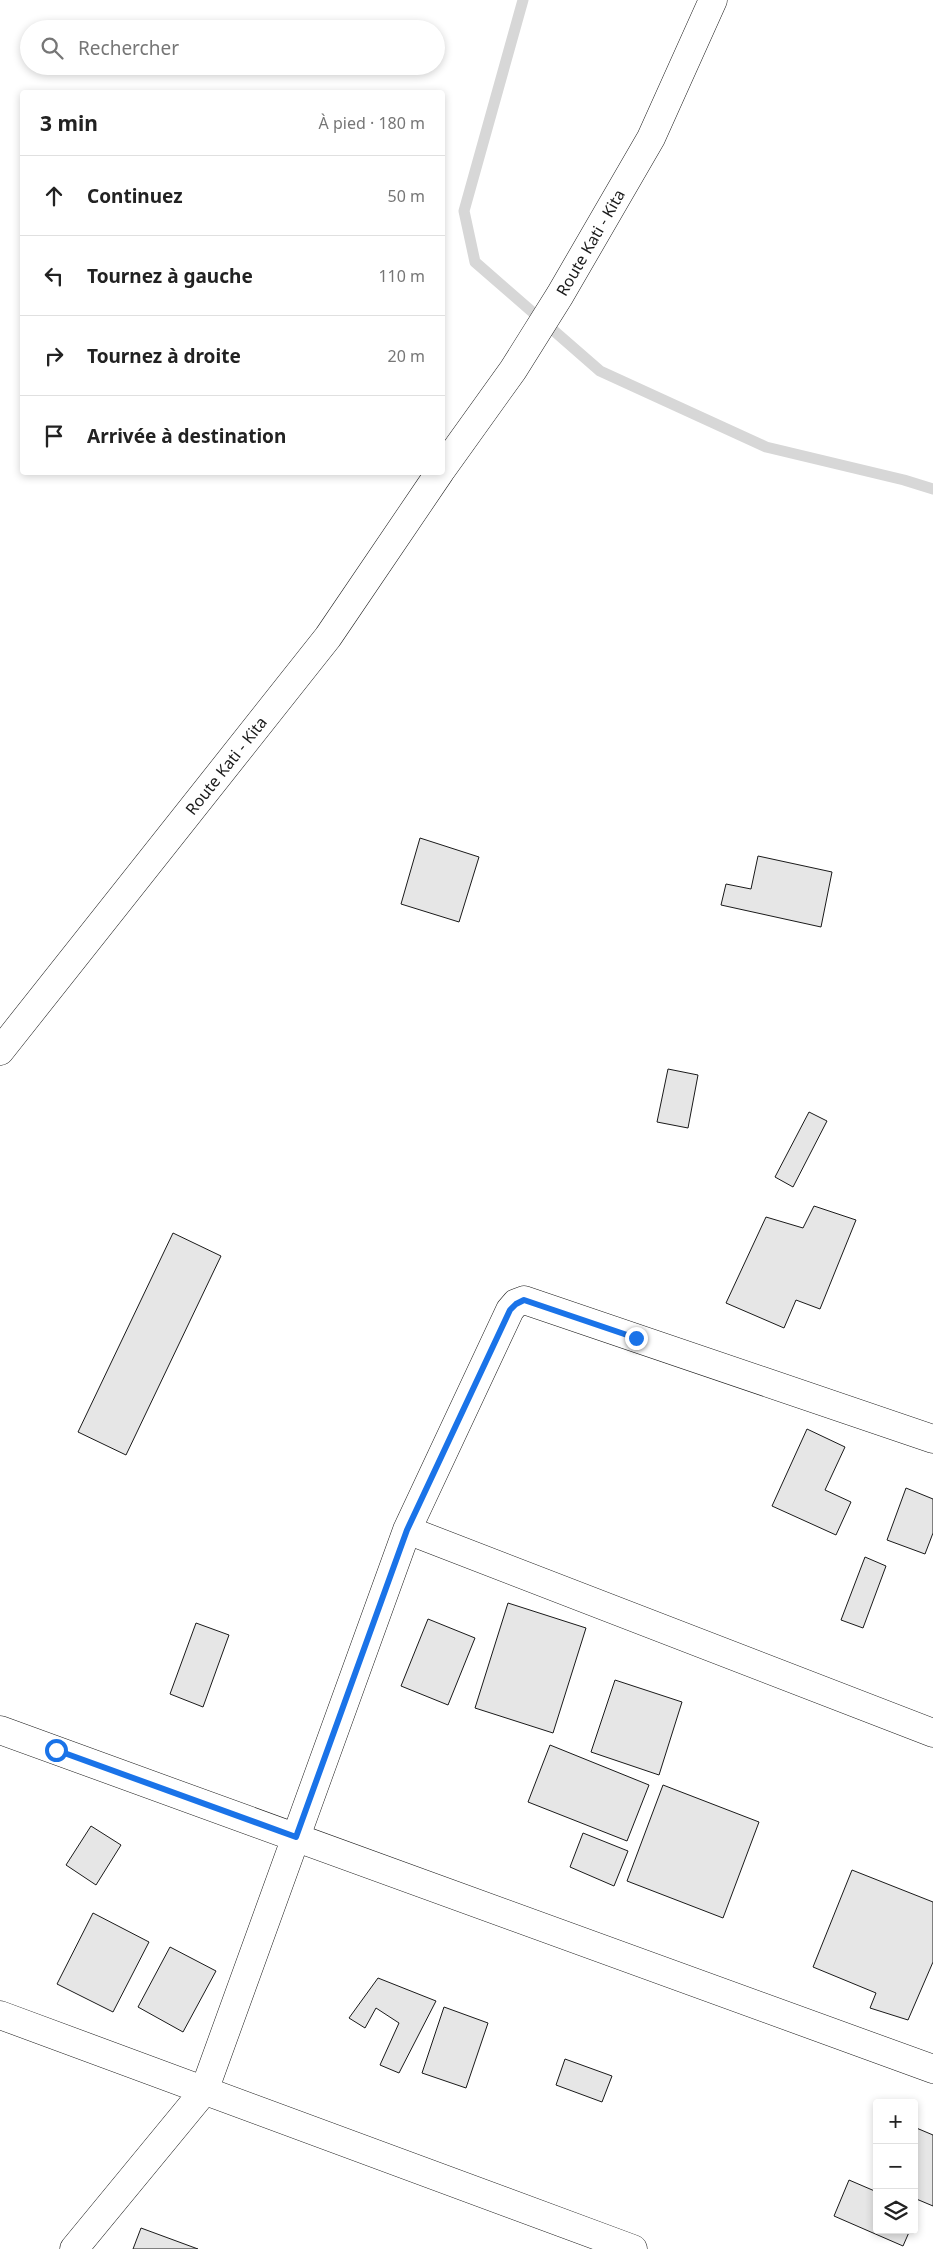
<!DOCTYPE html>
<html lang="fr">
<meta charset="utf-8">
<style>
:root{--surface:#fff;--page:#f6f6f6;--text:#222;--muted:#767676;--line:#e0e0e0}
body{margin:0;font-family:"Noto Sans",sans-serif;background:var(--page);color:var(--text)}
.controls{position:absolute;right:15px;bottom:15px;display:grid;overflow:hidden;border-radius:5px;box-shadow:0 2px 8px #0003}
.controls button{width:45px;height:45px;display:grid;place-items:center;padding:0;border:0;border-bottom:1px solid var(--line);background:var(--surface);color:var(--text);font:25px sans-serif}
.stop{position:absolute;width:15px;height:15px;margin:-11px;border:4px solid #1a73e8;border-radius:50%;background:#fff}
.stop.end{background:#1a73e8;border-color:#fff;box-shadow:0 1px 5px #0008}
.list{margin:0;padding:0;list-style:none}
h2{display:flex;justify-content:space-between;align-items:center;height:65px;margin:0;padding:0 20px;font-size:21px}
h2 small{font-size:16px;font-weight:400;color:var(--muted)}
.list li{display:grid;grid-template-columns:32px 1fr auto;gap:15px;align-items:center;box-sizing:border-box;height:80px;padding:0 20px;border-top:1px solid var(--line)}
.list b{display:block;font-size:19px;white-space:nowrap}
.list em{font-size:16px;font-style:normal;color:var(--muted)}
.icon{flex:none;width:28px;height:28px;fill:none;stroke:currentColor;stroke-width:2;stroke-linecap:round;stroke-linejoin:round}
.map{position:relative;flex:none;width:933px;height:2249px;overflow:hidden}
.search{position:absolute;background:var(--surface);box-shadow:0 2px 8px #0003;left:20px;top:20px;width:425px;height:55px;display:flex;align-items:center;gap:12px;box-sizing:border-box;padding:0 18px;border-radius:28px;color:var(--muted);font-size:19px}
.panel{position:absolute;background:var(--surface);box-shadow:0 2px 8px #0003;left:20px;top:90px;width:425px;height:385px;border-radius:5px}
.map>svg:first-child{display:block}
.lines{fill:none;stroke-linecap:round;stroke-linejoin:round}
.stream{stroke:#d7d7d7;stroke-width:11}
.building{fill:#e6e6e6;stroke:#1a1a1a}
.street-casing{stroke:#1a1a1a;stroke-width:29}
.primary-casing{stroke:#1a1a1a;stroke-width:29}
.street{stroke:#fff;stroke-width:28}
.primary{stroke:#fff;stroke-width:28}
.route{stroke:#1a73e8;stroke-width:6}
.labels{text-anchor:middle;stroke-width:4;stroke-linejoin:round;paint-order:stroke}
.street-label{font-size:16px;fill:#1a1a1a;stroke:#fff}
</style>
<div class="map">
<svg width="933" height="2249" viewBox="0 0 933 2249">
<rect width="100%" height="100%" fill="#fff"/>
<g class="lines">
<!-- stream -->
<path class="stream" d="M523,0L464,211L475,262L600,371L766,447L904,480L933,489"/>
</g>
<!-- building -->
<path class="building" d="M420,838L479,857L459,922L401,904Z
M758,856L832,872L821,927L721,905L726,884L751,889Z
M668,1069L698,1075L688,1128L657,1122Z
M809,1112L827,1121L793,1187L775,1177Z
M814,1206L856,1220L820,1309L796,1300L784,1328L726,1303L766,1217L803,1228Z
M173,1233L221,1256L126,1455L78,1432Z
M807,1429L845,1447L825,1490L851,1502L836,1535L772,1506Z
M906,1488L933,1499V1533L925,1554L887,1540Z
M865,1557L886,1566L863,1628L841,1620Z
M508,1603L586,1628L553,1733L475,1708Z
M428,1619L475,1638L448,1705L401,1686Z
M196,1623L229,1635L203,1707L170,1694Z
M615,1680L682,1702L659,1775L591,1752Z
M550,1745L649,1785L627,1841L528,1802Z
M663,1785L759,1822L723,1918L627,1881Z
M91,1826L121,1845L96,1885L66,1865Z
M583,1833L628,1851L614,1886L570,1867Z
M852,1870L933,1902V1962L908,2020L870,2008L876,1993L813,1967Z
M93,1913L149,1942L113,2012L57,1984Z
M170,1947L216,1971L183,2032L138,2007Z
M378,1978L436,2001L399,2073L380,2065L399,2023L376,2008L365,2028L349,2018Z
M444,2007L488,2023L466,2088L422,2073Z
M565,2059L612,2076L602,2102L556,2085Z
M914,2127L933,2135V2206L914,2198Z
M849,2180L877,2192V2230H910L903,2246L834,2216Z
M141,2228L198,2249H133Z"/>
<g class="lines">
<!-- street casing -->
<g class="street-casing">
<path id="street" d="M407,1530L933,1733
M0,1730L933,2069
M0,2015L633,2249
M74,2249L204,2091L407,1530L510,1310L516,1303L524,1300L933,1439"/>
</g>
<!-- primary casing -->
<g class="primary-casing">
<g id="primary">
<path id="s1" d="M442,469L513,370L560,295L651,138L713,0"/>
<path id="s2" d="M0,1051L328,637L440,472"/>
</g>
</g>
<!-- street -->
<use href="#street" class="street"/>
<!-- primary -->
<use href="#primary" class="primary"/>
</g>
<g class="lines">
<!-- route -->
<path class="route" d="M56,1750L296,1837L407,1530L510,1310L516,1304L524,1300L636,1338"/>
</g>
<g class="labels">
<!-- street labels -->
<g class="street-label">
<text dy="6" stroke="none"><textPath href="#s1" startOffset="271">Route Kati - Kita</textPath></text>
<text dy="6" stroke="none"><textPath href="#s2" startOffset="364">Route Kati - Kita</textPath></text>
</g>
</g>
</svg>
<div class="controls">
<button>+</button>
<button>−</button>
<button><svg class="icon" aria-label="layers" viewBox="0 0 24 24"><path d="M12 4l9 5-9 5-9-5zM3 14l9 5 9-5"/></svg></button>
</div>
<div class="stop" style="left:56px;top:1750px"></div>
<div class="stop end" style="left:636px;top:1338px"></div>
<div class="search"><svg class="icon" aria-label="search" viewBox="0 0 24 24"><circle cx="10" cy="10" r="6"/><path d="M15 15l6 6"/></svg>Rechercher</div>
<section class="panel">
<h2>3 min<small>À pied · 180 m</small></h2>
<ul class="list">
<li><svg class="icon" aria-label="ahead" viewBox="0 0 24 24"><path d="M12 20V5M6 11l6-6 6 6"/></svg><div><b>Continuez</b></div><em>50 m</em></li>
<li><svg class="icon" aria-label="left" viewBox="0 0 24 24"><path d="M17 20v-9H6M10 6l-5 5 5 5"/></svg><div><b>Tournez à gauche</b></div><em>110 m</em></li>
<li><svg class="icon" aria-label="right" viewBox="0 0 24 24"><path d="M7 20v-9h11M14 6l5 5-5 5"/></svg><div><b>Tournez à droite</b></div><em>20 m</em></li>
<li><svg class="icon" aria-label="arrive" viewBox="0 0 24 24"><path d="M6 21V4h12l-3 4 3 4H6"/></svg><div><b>Arrivée à destination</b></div></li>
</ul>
</section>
</div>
